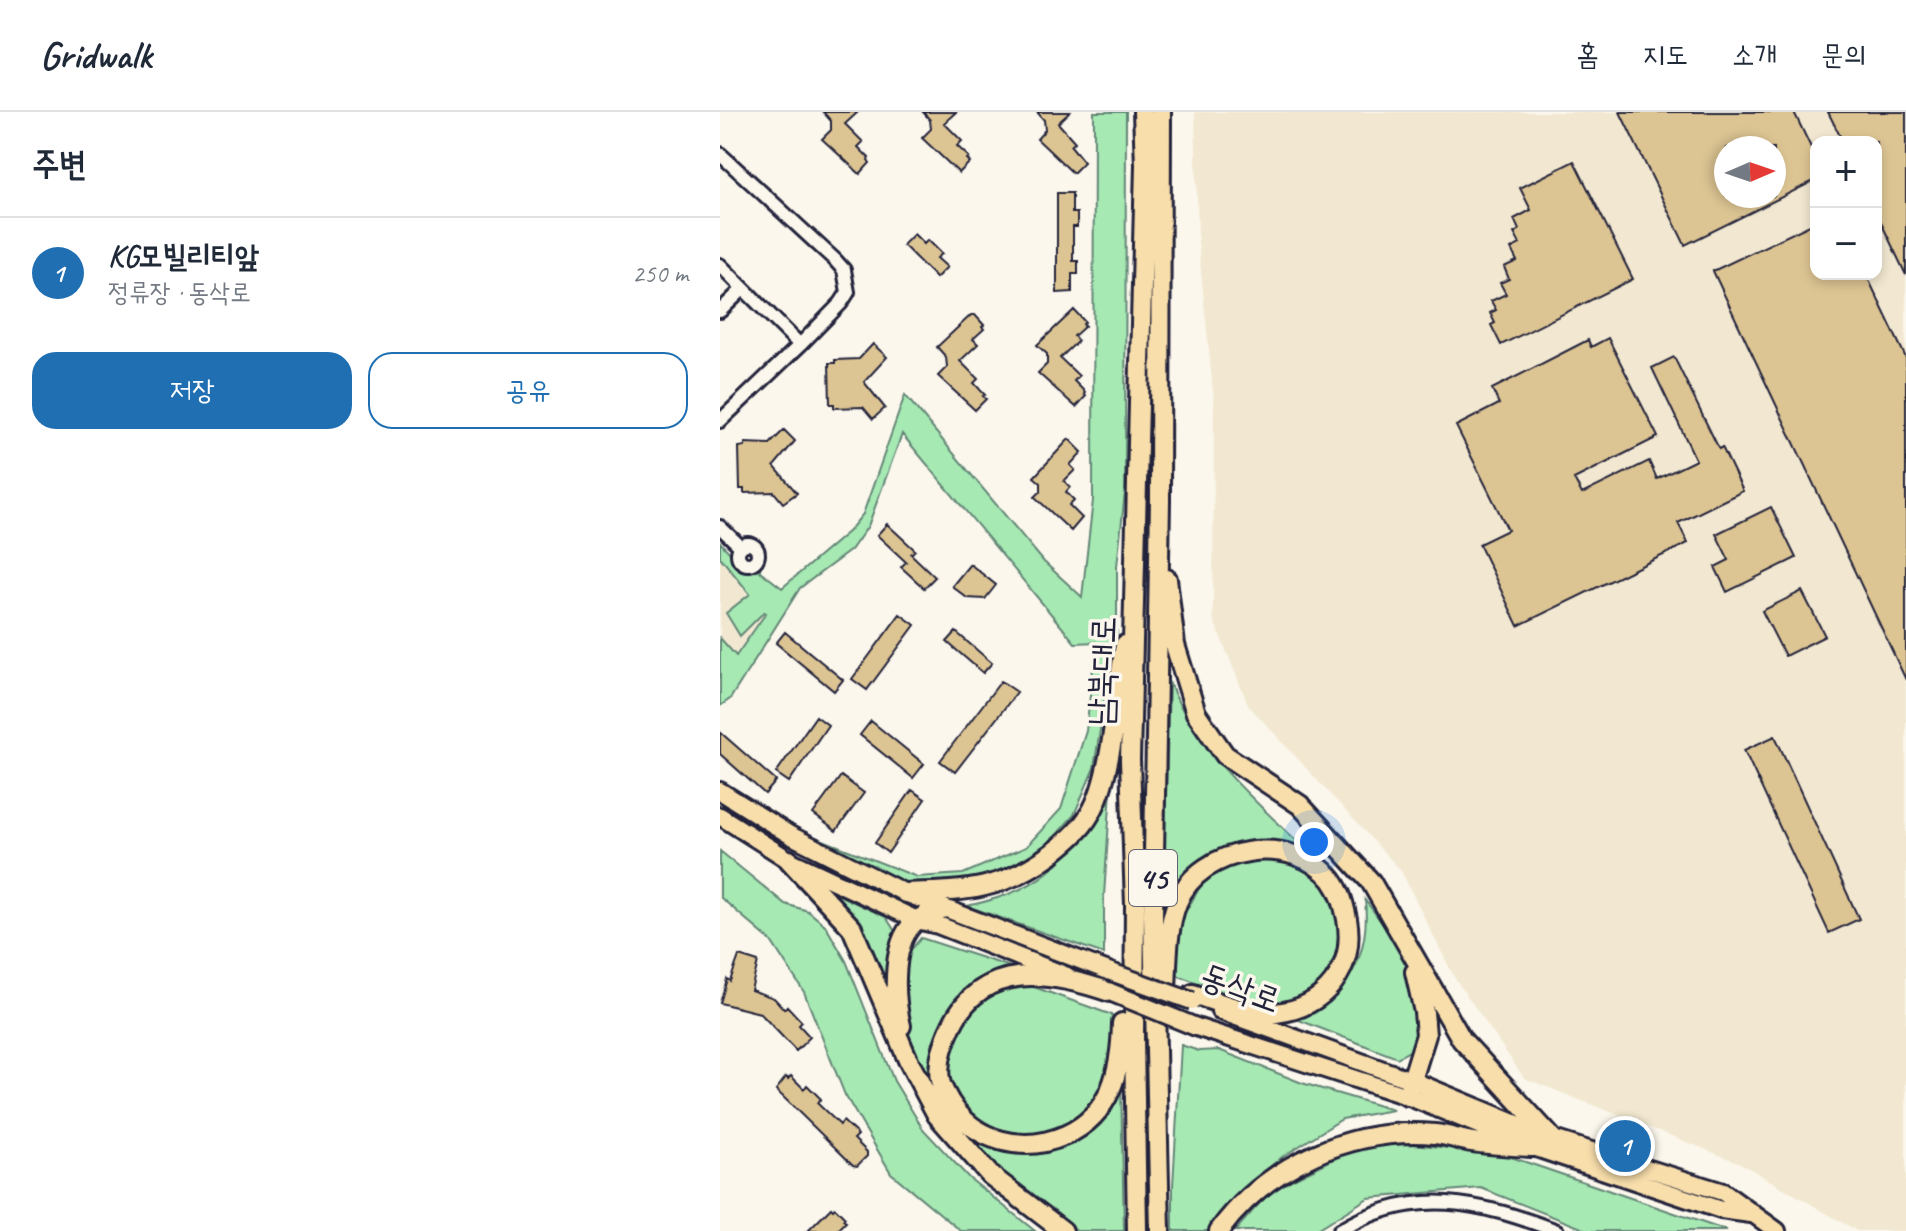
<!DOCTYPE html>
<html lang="ko">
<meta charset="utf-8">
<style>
:root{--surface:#fff;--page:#f6f6f7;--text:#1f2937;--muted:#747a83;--line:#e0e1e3;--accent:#1f6fb2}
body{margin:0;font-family:Caveat,"Poor Story",sans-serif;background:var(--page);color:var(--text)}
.controls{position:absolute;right:24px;top:24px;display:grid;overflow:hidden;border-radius:16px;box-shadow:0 4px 12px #0003}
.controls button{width:72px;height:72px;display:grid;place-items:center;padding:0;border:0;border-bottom:2px solid var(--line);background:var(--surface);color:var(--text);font:40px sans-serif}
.compass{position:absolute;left:994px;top:24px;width:72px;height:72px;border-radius:50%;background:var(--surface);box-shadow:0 4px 12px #0003;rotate:88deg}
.you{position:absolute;left:594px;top:730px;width:28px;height:28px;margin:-20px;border:6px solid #fff;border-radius:50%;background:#1a73e8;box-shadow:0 0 0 12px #1a73e833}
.badge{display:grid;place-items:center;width:52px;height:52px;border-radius:50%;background:var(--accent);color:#fff;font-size:26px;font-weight:700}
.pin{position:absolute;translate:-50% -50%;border:4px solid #fff;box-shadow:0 2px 8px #0006}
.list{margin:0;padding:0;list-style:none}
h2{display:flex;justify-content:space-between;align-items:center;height:104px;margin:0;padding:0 32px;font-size:34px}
h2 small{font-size:26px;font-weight:400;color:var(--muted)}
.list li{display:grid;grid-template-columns:52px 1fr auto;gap:24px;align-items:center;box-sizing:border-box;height:112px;padding:0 32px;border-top:2px solid var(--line)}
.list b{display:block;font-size:30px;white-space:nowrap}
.list p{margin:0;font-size:26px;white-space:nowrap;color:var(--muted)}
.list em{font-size:26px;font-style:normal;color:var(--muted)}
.actions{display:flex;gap:16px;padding:24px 32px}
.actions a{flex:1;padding:18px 0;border:2px solid var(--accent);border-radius:24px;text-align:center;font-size:28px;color:var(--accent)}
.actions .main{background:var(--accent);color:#fff}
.map{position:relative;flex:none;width:1186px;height:1119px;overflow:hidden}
header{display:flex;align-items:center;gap:48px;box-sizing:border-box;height:112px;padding:0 40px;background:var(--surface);border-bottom:2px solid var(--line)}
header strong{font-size:38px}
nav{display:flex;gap:44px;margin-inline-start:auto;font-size:28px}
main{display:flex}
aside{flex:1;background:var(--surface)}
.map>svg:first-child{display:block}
.built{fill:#f2e8d1;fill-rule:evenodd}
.green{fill:#a6e9b3;stroke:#648677;stroke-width:2}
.building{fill:#ddc593;stroke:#22223b;stroke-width:2;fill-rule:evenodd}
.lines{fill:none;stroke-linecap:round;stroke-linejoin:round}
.minor-casing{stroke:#22223b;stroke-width:18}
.major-casing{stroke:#22223b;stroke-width:22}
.highway-casing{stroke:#22223b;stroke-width:24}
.minor{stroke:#fbf7ec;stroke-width:12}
.major{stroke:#f8deab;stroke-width:16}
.highway{stroke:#f8deab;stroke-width:18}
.major-bridge-casing{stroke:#22223b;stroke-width:22;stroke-linecap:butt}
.major-bridge{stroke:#f8deab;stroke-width:16}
.labels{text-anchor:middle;stroke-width:7;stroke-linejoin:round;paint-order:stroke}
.shield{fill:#fbf7ec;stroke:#636270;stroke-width:2}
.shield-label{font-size:32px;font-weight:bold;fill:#22223b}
.street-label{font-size:34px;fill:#22223b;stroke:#fbf7ec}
</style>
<header>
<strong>Gridwalk</strong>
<nav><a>홈</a><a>지도</a><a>소개</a><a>문의</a></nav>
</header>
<main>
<aside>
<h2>주변<small></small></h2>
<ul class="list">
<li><span class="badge">1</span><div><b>KG모빌리티앞</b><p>정류장 · 동삭로</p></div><em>250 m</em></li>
</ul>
<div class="actions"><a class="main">저장</a><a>공유</a></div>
</aside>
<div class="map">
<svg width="1186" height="1119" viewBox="0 0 1186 1119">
<rect width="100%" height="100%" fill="#fbf7ec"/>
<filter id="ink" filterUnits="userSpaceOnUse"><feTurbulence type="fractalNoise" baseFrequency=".0125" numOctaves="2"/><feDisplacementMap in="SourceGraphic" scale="16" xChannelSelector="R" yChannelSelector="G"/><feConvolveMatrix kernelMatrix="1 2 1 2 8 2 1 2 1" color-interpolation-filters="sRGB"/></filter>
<g filter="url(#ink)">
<!-- built -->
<path class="built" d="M475,0H1186V1119H1137L1020,1051L804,966L734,865L681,759L528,593L493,506L494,289L478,130ZM1096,30H1156V162H1096ZM1006,36H1054V84H1006Z
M0,445L46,501L16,544L0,526Z"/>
<!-- green -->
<path class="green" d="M374,0H406L405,380L397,454V529L391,548L374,656L354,703L317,745L263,769L175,770L89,729L90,723L197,765L243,762L306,735L341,697L366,619L376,530L355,531L182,322L148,414L131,438L80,476L10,587L0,594V526L16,544L46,501L44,500L20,524L6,501L30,482L0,445V430L20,452H35L41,445L40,459L62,476L129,419L143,402L185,283L324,450L362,485L373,388Z
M449,570C482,648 538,691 597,748C580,742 560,733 542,731C498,726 460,761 443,798Z
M392,662L384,784V842L247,794C339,774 352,740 392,662Z
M0,739L65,792L88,799L105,813L126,849L174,969L203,1017L249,1066L315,1119H241L171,1061L125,983L84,880L51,829L0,785Z
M546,744L589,757L608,774L625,820L615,858L592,881L561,895L537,892L456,863L458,813L484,768L512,749Z
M114,781L166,805L176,821L170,846L168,881L131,804Z
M645,788C666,815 697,861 698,896C699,909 697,922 697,935L677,946L566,903C577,899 591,897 601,891C639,869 649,828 645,788Z
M201,826L303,859L272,868L219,922L238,1012C248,1019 262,1033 274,1036C302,1043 348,1036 371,1018C386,1007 394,988 401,971L404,1119H357L280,1061L229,1007L207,967L184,911V846Z
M311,874L392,903C393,915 397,930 395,941C388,980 360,1018 319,1026C303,1028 280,1020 263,1017L231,980L226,960L231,934L240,908L273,881Z
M461,933L479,939L499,938L582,971L673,998L622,1007L562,1045L537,1065L508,1096L494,1119H453V1073Z
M695,1032L785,1043L1007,1119H869L761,1076L648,1086L595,1119H515L551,1078L642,1033Z"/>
<!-- building -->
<path class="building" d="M103,0H138L125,12L143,30L138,35L149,46L148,48L150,51L140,62L102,27L111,18V9Z
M203,0H236L224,11L242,29L237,34L249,45L247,47L250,50L239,61L202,26L211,17L210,8Z
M317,0H350L338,11L355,30L351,34L364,50L353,61L317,27L325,18L324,8Z
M900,0H1074L1096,46V68L965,133ZM1006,36H1054V84H1006Z
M1108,0H1186V163L1156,100V30H1123Z
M854,49L913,167L781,233L771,213L775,211L770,201L776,198L771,189L786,182L780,171L789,167L784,155L797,149L791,137L800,132L794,121L799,118L794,107L811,98L800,76Z
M337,81H352V101H357V115H353V149H358V162H352V180L337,181Z
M1096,110V162H1146L1186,246V568L993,159Z
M194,122L204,132L208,128L222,142L217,146L227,155L216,166L183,133Z
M354,198L365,210L363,212L365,214L354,224L358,229L340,246L359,264L354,269L365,280L364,282L366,284L356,295L318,261L327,252V242L317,233Z
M251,203H255L264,213L262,215L264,217L253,227L258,232L240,249L258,267L254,271L265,283L263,284L266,287L255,298L218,264L227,255L226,245L217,235Z
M888,226L938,325L854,367L862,382L929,349L937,367L976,348L932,256L954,245L999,337L1002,335L1023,379L958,411L968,431L798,514L759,432L788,418L736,314L779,292L772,277L868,228L871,235Z
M153,232L167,245L144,270L165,296L153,307L143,295L114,296V292H110L109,251H115V248L139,247Z
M64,318L75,329L54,354L77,381L63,391L54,380L24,381V377H20L19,335L25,334V331L50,332Z
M349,327L362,340L350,353L355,358L344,369L350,375L346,380L354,388L349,393L362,406L351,419L315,385L321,379V371L314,365Z
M1051,395L1076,446L1007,480L995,455L1009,448L996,422Z
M167,412L195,438L191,442L215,465L204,476L181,455L186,450L157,423Z
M250,452L276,473L265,487L247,486L232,474Z
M1082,479L1105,524L1065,544L1042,499Z
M180,502L195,513L147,578L132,567Z
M65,520L123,568L114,579L56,531Z
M236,520L272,551L263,561L227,530Z
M281,569L297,580L235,660L220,649Z
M96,604L108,613L69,670L56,661Z
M151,609L204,652L193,666L140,623Z
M0,620L56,669L45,682L0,642Z
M1055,624L1139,807L1109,821L1024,638Z
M121,664L144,681L116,719L93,702Z
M192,678L205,687L168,741L155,731Z
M19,844L38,850L31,878L54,886L64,897L67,894L82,910L79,913L90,925L76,939L40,901L0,891L7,867L10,869Z
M71,964L84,977L87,973L101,987L97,991L120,1013L123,1009L138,1023L134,1027L147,1040V1044L137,1054L133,1053L56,978L66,965L68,967Z
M111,1096L113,1098L115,1096L125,1106L123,1108L126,1110L117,1119H88Z"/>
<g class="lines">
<!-- minor casing -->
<g class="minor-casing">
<path id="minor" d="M0,42L115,148L124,158L128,180L121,191L80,233L0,309
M0,153L80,233
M0,199L23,177
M0,415L21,435
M18 442a10 10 0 1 1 20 0a10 10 0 1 1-20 0Z
M619,1119C694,1073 760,1090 837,1119"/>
</g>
<!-- major casing -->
<g class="major-casing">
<path id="major" d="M0,679L70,723L185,781L391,860
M0,704L69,748L197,808L218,813L347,864
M500,899L691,968L833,1027L1003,1080L1057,1119
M476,915L687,984L813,1035L1001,1098L1031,1102"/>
</g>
<!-- highway casing -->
<g class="highway-casing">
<path id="highway" d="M447,467L455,533L476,601L505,643L580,693L651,770L742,928L833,1027
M69,748L132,816L188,948L217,1003L270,1063L343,1119
M185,781C246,779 281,779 331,742C345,731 361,718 370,702C393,665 397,578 405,533
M390,880C332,860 262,847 231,915C224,930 217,951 220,968C221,975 226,983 230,990C255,1030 303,1042 346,1023C392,1002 401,957 402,911
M445,893C448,860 445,822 457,791C480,733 574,720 612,768C621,780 624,793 627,807C636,856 605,896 556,901C529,904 498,890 473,882
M181,914C174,885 170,825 199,807C206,802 215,800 222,797
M687,984L706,923L704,900L695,860
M417,1119L414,925L415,793L410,648L425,53L423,0
M440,1119L433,802L440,388L441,0
M499,1119C548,1052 633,1015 715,1022C728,1023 739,1028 752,1030C772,1033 793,1034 813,1035"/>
</g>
<!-- minor -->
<use href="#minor" class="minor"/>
<!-- major -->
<use href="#major" class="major"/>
<!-- highway -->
<use href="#highway" class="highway"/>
<!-- major-bridge casing -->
<g class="major-bridge-casing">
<path id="major-bridge" d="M391,860L472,889
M390,880L476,915"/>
</g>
<!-- major-bridge -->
<use href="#major-bridge" class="major-bridge"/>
</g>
</g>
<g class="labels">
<!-- shield labels -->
<rect class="shield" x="409" y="738" width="48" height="56" rx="6"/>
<g class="shield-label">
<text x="433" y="777">45</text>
</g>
<!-- street labels -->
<g class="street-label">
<text transform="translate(381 559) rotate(-88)" y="12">남북대로</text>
<text transform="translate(521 875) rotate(20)" y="12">동삭로</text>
</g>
</g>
</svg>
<div class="controls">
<button>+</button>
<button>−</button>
</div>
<svg class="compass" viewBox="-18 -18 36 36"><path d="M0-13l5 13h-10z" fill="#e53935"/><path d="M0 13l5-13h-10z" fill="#747a83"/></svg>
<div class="you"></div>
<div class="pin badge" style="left:905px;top:1034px">1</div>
</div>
</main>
